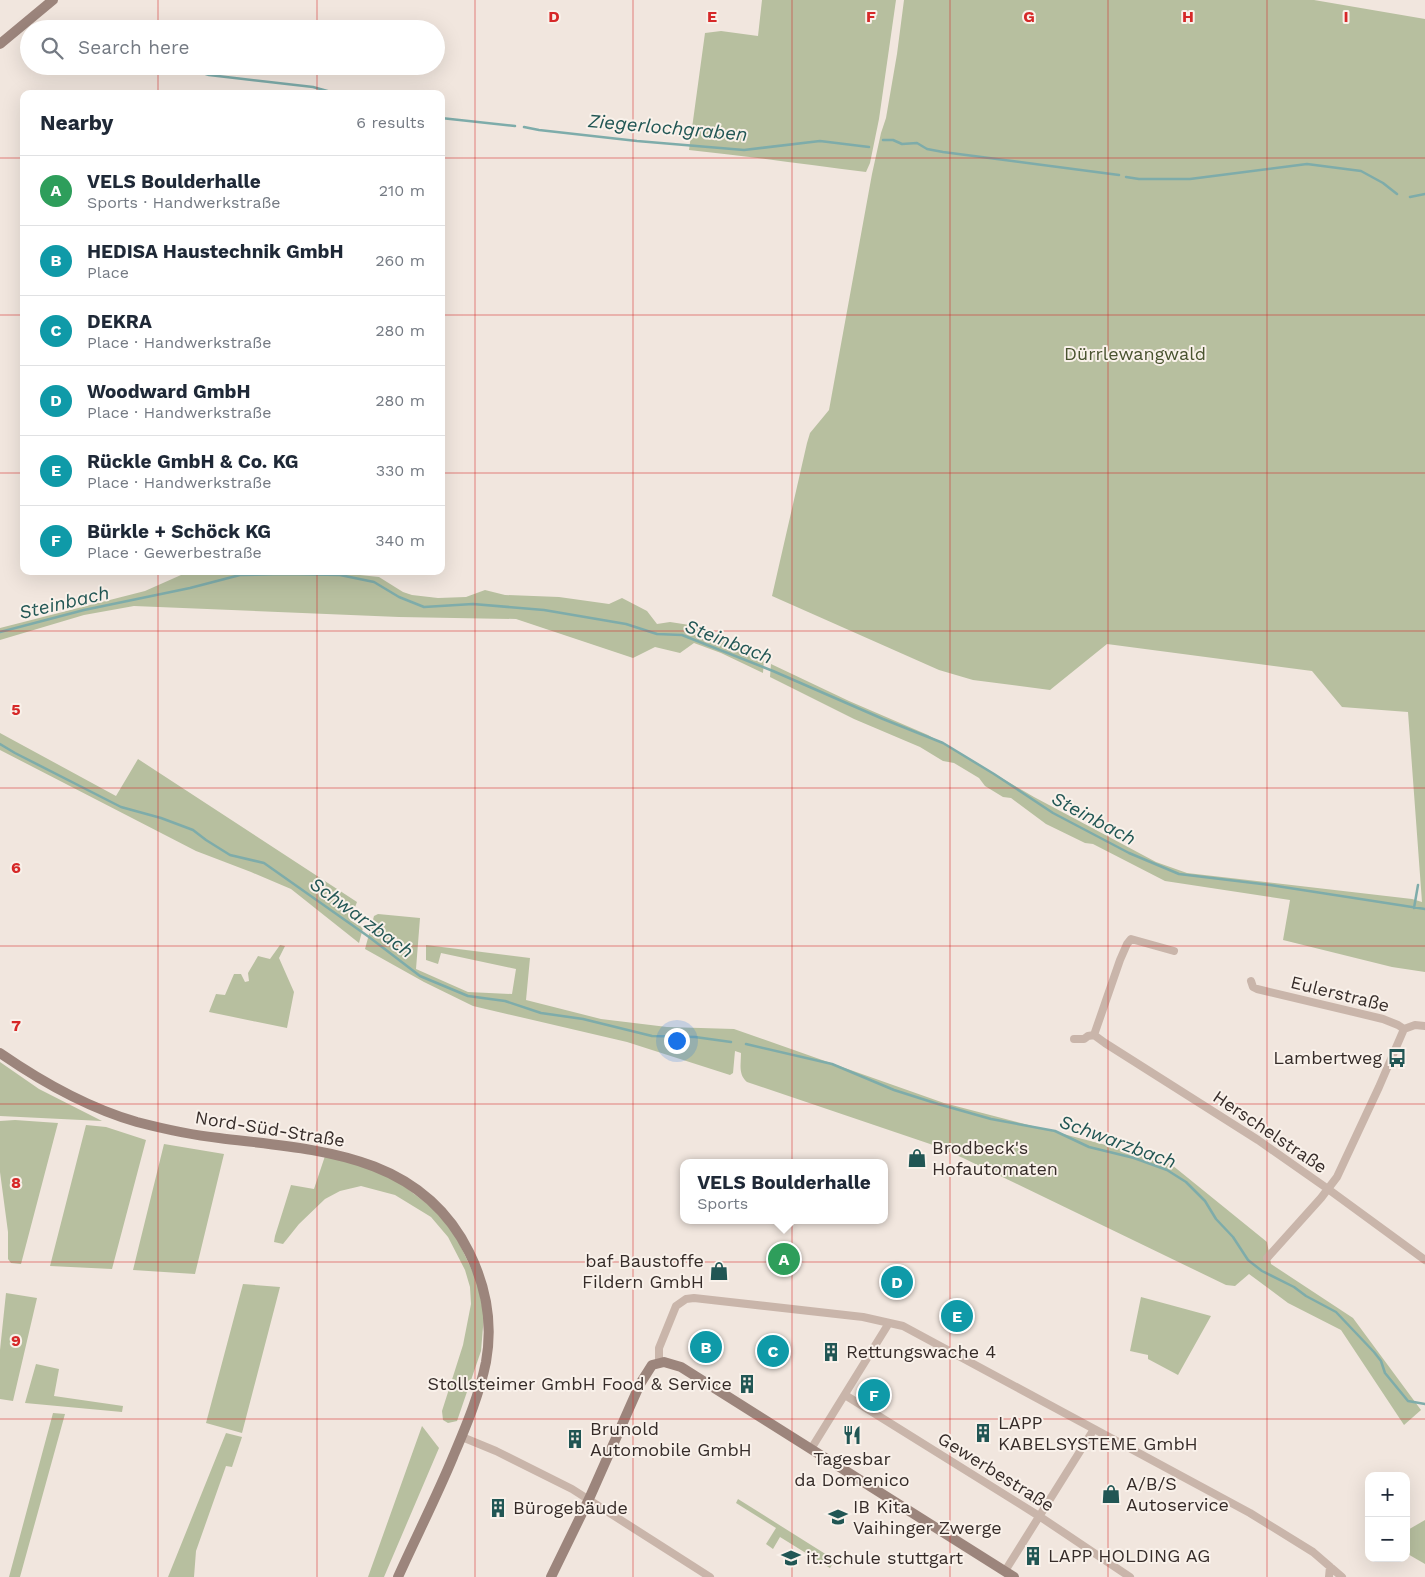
<!DOCTYPE html>
<meta charset="utf-8">
<style>
:root{--surface:#fff;--page:#f6f6f7;--text:#1f2937;--muted:#747a83;--line:#e0e1e3;--accent:#215654}
body{margin:0;font-family:"Work Sans",sans-serif;background:var(--page);color:var(--text)}
.controls{position:absolute;right:15px;bottom:15px;display:grid;overflow:hidden;border-radius:10px;box-shadow:0 5px 20px #0002}
.controls button{width:45px;height:45px;display:grid;place-items:center;padding:0;border:0;border-bottom:1px solid var(--line);background:var(--surface);color:var(--text);font:25px sans-serif}
.you{position:absolute;left:676px;top:1040px;width:18px;height:18px;margin:-12px;border:4px solid #fff;border-radius:50%;background:#1a73e8;box-shadow:0 0 0 8px #1a73e833}
.badge{display:grid;place-items:center;width:32px;height:32px;border-radius:50%;background:var(--accent);color:#fff;font-size:16px;font-weight:700}
.pin{position:absolute;translate:-50% -50%;border:2px solid #fff;box-shadow:0 1px 5px #0006}
.popup{position:absolute;left:680px;top:1159px;width:208px;height:65px;box-sizing:border-box;display:grid;place-content:center;border-radius:10px;background:var(--surface);filter:drop-shadow(0 1px 4px #0005);font-size:16px;white-space:nowrap;color:var(--muted)}
.popup b{font-size:19px;color:var(--text)}
.popup::after{content:'';position:absolute;left:50%;top:100%;margin-left:-10px;border:10px solid transparent;border-top-color:var(--surface)}
.list{margin:0;padding:0;list-style:none}
h2{display:flex;justify-content:space-between;align-items:center;height:65px;margin:0;padding:0 20px;font-size:21px}
h2 small{font-size:16px;font-weight:400;color:var(--muted)}
.list li{display:grid;grid-template-columns:32px 1fr auto;gap:15px;align-items:center;box-sizing:border-box;height:70px;padding:0 20px;border-top:1px solid var(--line)}
.list b{display:block;font-size:19px;white-space:nowrap}
.list p{margin:0;font-size:16px;white-space:nowrap;color:var(--muted)}
.list em{font-size:16px;font-style:normal;color:var(--muted)}
.icon{flex:none;width:28px;height:28px;fill:none;stroke:currentColor;stroke-width:2;stroke-linecap:round;stroke-linejoin:round}
.map{position:relative;flex:none;width:1425px;height:1577px;overflow:hidden}
.search{position:absolute;background:var(--surface);box-shadow:0 5px 20px #0002;left:20px;top:20px;width:425px;height:55px;display:flex;align-items:center;gap:12px;box-sizing:border-box;padding:0 18px;border-radius:28px;color:var(--muted);font-size:19px}
.panel{position:absolute;background:var(--surface);box-shadow:0 5px 20px #0002;left:20px;top:90px;width:425px;height:485px;border-radius:10px}
.map>svg:first-child{display:block}
.green{fill:#b7bf9f}
.lines{fill:none;stroke-linecap:round;stroke-linejoin:round}
.stream{stroke:#7eacaa;stroke-width:2.5}
.street{stroke:#c9b5aa;stroke-width:8}
.secondary{stroke:#9c857c;stroke-width:10}
.grid{fill:none;stroke:#d62828;stroke-width:1;stroke-opacity:0.55}
.labels{text-anchor:middle;stroke-width:4;stroke-linejoin:round;paint-order:stroke}
.park-label{font-size:18px;fill:#49532f;stroke:#f9f1ea}
.street-label{font-size:18px;fill:#362c29;stroke:#f9f1ea}
.poi-label{font-size:18px;fill:#362c29;stroke:#f9f1ea;text-anchor:start}
.water-label{font-size:19px;font-style:italic;fill:#215654;stroke:#f9f1ea}
.grid-label{font-size:16px;text-anchor:middle;font-weight:bold;fill:#d62828;stroke:#f9f1ea;stroke-width:4;stroke-linejoin:round;paint-order:stroke}
</style>
<div class="map">
<svg width="1425" height="1577" viewBox="0 0 1425 1577">
<rect width="100%" height="100%" fill="#f1e6de"/>
<!-- green -->
<path class="green" d="M762,0H896L879,119L870,163L866,172C807,165 748,156 689,150L705,33L721,31L758,36Z
M904,0H1314L1425,19V972L1392,967L1283,940L1290,900L1165,881L1093,844L1085,843L1046,824L1011,798L1003,797L985,786L979,778L954,763L943,761L920,747L854,719L770,677L771,664L849,701L928,735L1034,797L1156,862L1187,873L1412,899L1422,902L1408,712L1342,707L1312,671L1107,644L1050,690L973,680L939,670L772,596L807,443L810,433L829,410L872,174L881,133L886,118L897,54Z
M190,571H312L350,574L379,577L403,592L412,595L438,598L466,597L485,590L505,595L559,597L609,604L622,598L647,611L657,624L670,622L696,626L764,659L763,673L721,653L694,643L680,653L655,647L633,658L516,619L399,617L134,606L84,615L0,640V628L145,591Z
M0,733L116,796L138,759L357,902L350,920L363,928L359,943L291,889L251,872L196,851L0,750Z
M378,914L420,918L416,969L468,992L512,994L516,969L441,953L438,964L426,960V945L530,958L526,1000L601,1019L667,1027L734,1029L944,1103L1156,1158L1172,1165L1267,1242L1271,1264L1353,1318L1421,1410L1404,1425L1341,1330L1288,1303L1249,1274L1235,1286L1226,1285L963,1158L936,1146L747,1082C738,1074 741,1064 741,1053L735,1051L733,1073L730,1075L627,1042L473,1006L424,982L365,949L374,916Z
M280,945L285,946L279,958L294,992L287,1028L209,1012L216,994L225,995L234,974H241L245,982L249,981L248,973L258,956L270,959Z
M0,1062L39,1089L102,1121L0,1116Z
M15,1120L58,1123L21,1264L11,1263L8,1259V1232L0,1172V1121Z
M86,1125L106,1127L146,1140L112,1269L50,1266Z
M164,1144L224,1154L195,1274L133,1270Z
M325,1156L369,1167L401,1184L430,1206L453,1230L477,1281L484,1315L481,1351L457,1421L448,1423L443,1420L442,1411L463,1345L471,1304L470,1287L465,1270L448,1237L431,1217L395,1195L361,1186L340,1191L325,1199L299,1224L283,1244L274,1242L275,1236L291,1185L314,1189Z
M243,1284L280,1287L242,1433L206,1423Z
M6,1293L37,1298L13,1401L0,1399V1350Z
M1141,1297L1211,1316L1178,1375L1148,1359V1355L1130,1351Z
M36,1364L59,1369L54,1396L123,1406L122,1412L25,1403Z
M53,1413L65,1414L20,1577H9Z
M422,1426L439,1448L384,1577H368Z
M226,1433L242,1437L232,1467L226,1466L196,1551L194,1577H168Z
M738,1499L835,1560L830,1568L780,1537L773,1549L766,1544L776,1528L736,1503Z
M1425,1520V1564L1406,1553V1531Z"/>
<g class="lines">
<!-- stream -->
<path class="stream" d="M51,28L52,29
M181,66L209,75L313,87L338,94
M441,118L515,126
M524,127L539,130L637,141L744,150L820,141L869,147
M883,140H893L902,144L917,143L927,149L943,152L1119,175
M1126,177L1139,179H1190L1307,164L1361,171L1383,183L1397,194
M1410,197L1425,194
M0,632L84,610L190,588L240,575L284,574L340,575L374,582L399,597L424,607L473,604L544,610L626,624L657,634L682,635L773,671L883,719L943,743L994,774L1053,813L1129,853L1179,874L1270,885L1425,909
M0,744L15,753L121,807L161,818L193,830L206,840L230,855L264,863L369,937L420,976L468,996L505,1001L541,1013L583,1019L652,1036L695,1037L731,1042
M1414,908L1418,885
M746,1044L832,1064L894,1090L938,1104L991,1119L1055,1131L1089,1147L1134,1158L1167,1170L1186,1182L1205,1201L1216,1219L1233,1237L1248,1260L1262,1271L1294,1287L1306,1296L1336,1312L1374,1352L1381,1361L1385,1373L1408,1401L1425,1404"/>
<!-- street -->
<path class="street" d="M1251,981L1253,987L1257,989L1383,1019L1398,1025L1404,1029
M1404,1029L1415,1025L1425,1026
M1094,1035L1105,1043L1258,1140L1328,1189L1425,1260
M1094,1035L1120,960L1127,944L1131,939L1174,951
M1074,1039H1084L1088,1036L1094,1035
M1267,1258L1321,1198L1337,1177L1379,1087L1404,1029
M659,1362V1348L676,1306L686,1299L694,1298L863,1317L903,1326L1250,1513L1313,1552L1342,1577
M845,1395L1039,1516L1130,1577
M462,1437L496,1451L572,1489L710,1577
M811,1449L889,1323
M1005,1571L1094,1429
M1329,1577L1330,1567"/>
<!-- secondary -->
<path class="secondary" d="M0,44L53,0
M0,1053C42,1082 88,1108 137,1122C164,1129 191,1135 219,1138C315,1150 420,1152 469,1252C487,1288 493,1323 486,1362C479,1396 466,1426 453,1457C436,1498 416,1537 398,1577
M551,1577L589,1499L640,1384L652,1365L664,1362L681,1367L1014,1577"/>
</g>
<!-- grid -->
<path class="grid" d="M158,0V29M317,0V29M475,0V1577M633,0V1577M792,0V1577M950,0V1577M1108,0V1577M1267,0V1577M158,66V94M317,66V94M0,158H24M441,158H1425M0,315H24M441,315H1425M0,473H24M441,473H1425M158,571V1577M317,571V1577M0,631H1425M0,788H1425M0,946H1425M0,1104H1425M0,1262H1425M0,1419H1425"/>
<!-- icons -->
<defs>
<g id="bus-bare" transform="scale(1.5)"><path d="M-5-6H5V4H4V6H2V4H-2V6H-4V4H-5ZM-3.5-4V0h7V-4ZM-3.5 1.2v1.5H-2V1.2ZM2 1.2v1.5H3.5V1.2Z" fill="#215654" stroke="#f9f1ea" stroke-width="2.5" paint-order="stroke"/></g>
<g id="shop-bare" transform="scale(1.5)"><path d="M-5-2.5h2.3a2.7 3.5 0 0 1 5.4 0H5L5.5 6h-11ZM-1.5-2.5h3a1.5 2.3 0 0 0-3 0Z" fill="#215654" stroke="#f9f1ea" stroke-width="2.5" paint-order="stroke"/></g>
<g id="building-bare" transform="scale(1.5)"><path d="M-4-6H4V6H1V3H-1V6H-4ZM-2.5-4.3h1.7v1.8h-1.7ZM.8-4.3h1.7v1.8H.8ZM-2.5-1h1.7V.8h-1.7ZM.8-1h1.7V.8H.8Z" fill="#215654" stroke="#f9f1ea" stroke-width="2.5" paint-order="stroke"/></g>
<g id="restaurant-bare" transform="scale(1.5)"><path d="M-5-6h1v4h1v-4h1v4h1v-4h1v5L-1.5 .5V6h-2V.5L-5-1ZM5-6V6H3V1.5H1.5Q1.5-4 5-6Z" fill="#215654" stroke="#f9f1ea" stroke-width="2.5" paint-order="stroke"/></g>
<g id="school-bare" transform="scale(1.5)"><path d="M0-5L7-2L0 1L-7-2ZM-4 1L0 2.5L4 1V4Q0 6-4 4Z" fill="#215654" stroke="#f9f1ea" stroke-width="2.5" paint-order="stroke"/></g>
</defs>
<g fill-rule="evenodd">
<use href="#bus-bare" x="1397" y="1058"/>
<use href="#shop-bare" x="917" y="1158"/>
<use href="#shop-bare" x="719" y="1271"/>
<use href="#building-bare" x="831" y="1352"/>
<use href="#building-bare" x="747" y="1384"/>
<use href="#building-bare" x="983" y="1433"/>
<use href="#restaurant-bare" x="852" y="1435"/>
<use href="#building-bare" x="575" y="1439"/>
<use href="#shop-bare" x="1111" y="1494"/>
<use href="#building-bare" x="498" y="1508"/>
<use href="#school-bare" x="838" y="1517"/>
<use href="#building-bare" x="1033" y="1556"/>
<use href="#school-bare" x="791" y="1558"/>
</g>
<g class="labels">
<!-- park labels -->
<g class="park-label">
<text x="1135" y="360">Dürrlewangwald</text>
</g>
<!-- street labels -->
<g class="street-label">
<text transform="translate(1340 994) rotate(14)" y="6">Eulerstraße</text>
<text transform="translate(270 1129) rotate(9)" y="6">Nord-Süd-Straße</text>
<text transform="translate(1270 1132) rotate(34)" y="6">Herschelstraße</text>
<text transform="translate(996 1472) rotate(32)" y="6">Gewerbestraße</text>
</g>
<!-- poi labels -->
<g class="poi-label">
<text x="1382" y="1064" text-anchor="end">Lambertweg</text>
<text x="932" y="1154">Brodbeck's<tspan x="932" dy="21">Hofautomaten</tspan></text>
<text x="704" y="1267" text-anchor="end">baf Baustoffe<tspan x="704" dy="21">Fildern GmbH</tspan></text>
<text x="846" y="1358">Rettungswache 4</text>
<text x="732" y="1390" text-anchor="end">Stollsteimer GmbH Food &amp; Service</text>
<text x="998" y="1429">LAPP<tspan x="998" dy="21">KABELSYSTEME GmbH</tspan></text>
<text x="590" y="1435">Brunold<tspan x="590" dy="21">Automobile GmbH</tspan></text>
<text x="852" y="1465" text-anchor="middle">Tagesbar<tspan x="852" dy="21">da Domenico</tspan></text>
<text x="1126" y="1490">A/B/S<tspan x="1126" dy="21">Autoservice</tspan></text>
<text x="853" y="1513">IB Kita<tspan x="853" dy="21">Vaihinger Zwerge</tspan></text>
<text x="513" y="1514">Bürogebäude</text>
<text x="1048" y="1562">LAPP HOLDING AG</text>
<text x="806" y="1564">it.schule stuttgart</text>
</g>
<!-- water labels -->
<g class="water-label">
<text transform="translate(668 127) rotate(5)" y="7">Ziegerlochgraben</text>
<text transform="translate(64 602) rotate(-13)" y="7">Steinbach</text>
<text transform="translate(729 641) rotate(21)" y="7">Steinbach</text>
<text transform="translate(1094 818) rotate(28)" y="7">Steinbach</text>
<text transform="translate(362 917) rotate(36)" y="7">Schwarzbach</text>
<text transform="translate(1118 1141) rotate(20)" y="7">Schwarzbach</text>
</g>
</g>
<g class="grid-label">
<text x="554" y="22">D</text>
<text x="712" y="22">E</text>
<text x="871" y="22">F</text>
<text x="1029" y="22">G</text>
<text x="1188" y="22">H</text>
<text x="1346" y="22">I</text>
<text x="16" y="715">5</text>
<text x="16" y="873">6</text>
<text x="16" y="1031">7</text>
<text x="16" y="1188">8</text>
<text x="16" y="1346">9</text>
</g>
</svg>
<div class="controls">
<button>+</button>
<button>−</button>
</div>
<div class="you"></div>
<div class="pin badge" style="left:784px;top:1259px;background:#2e9e5b">A</div>
<div class="popup"><b>VELS Boulderhalle</b>Sports</div>
<div class="pin badge" style="left:706px;top:1347px;background:#0f9aa8">B</div>
<div class="pin badge" style="left:773px;top:1351px;background:#0f9aa8">C</div>
<div class="pin badge" style="left:897px;top:1282px;background:#0f9aa8">D</div>
<div class="pin badge" style="left:957px;top:1316px;background:#0f9aa8">E</div>
<div class="pin badge" style="left:874px;top:1395px;background:#0f9aa8">F</div>
<div class="search"><svg class="icon" aria-label="search" viewBox="0 0 24 24"><circle cx="10" cy="10" r="6"/><path d="M15 15l6 6"/></svg>Search here</div>
<section class="panel">
<h2>Nearby<small>6 results</small></h2>
<ul class="list">
<li><span class="badge" style="background:#2e9e5b">A</span><div><b>VELS Boulderhalle</b><p>Sports · Handwerkstraße</p></div><em>210 m</em></li>
<li><span class="badge" style="background:#0f9aa8">B</span><div><b>HEDISA Haustechnik GmbH</b><p>Place</p></div><em>260 m</em></li>
<li><span class="badge" style="background:#0f9aa8">C</span><div><b>DEKRA</b><p>Place · Handwerkstraße</p></div><em>280 m</em></li>
<li><span class="badge" style="background:#0f9aa8">D</span><div><b>Woodward GmbH</b><p>Place · Handwerkstraße</p></div><em>280 m</em></li>
<li><span class="badge" style="background:#0f9aa8">E</span><div><b>Rückle GmbH &amp; Co. KG</b><p>Place · Handwerkstraße</p></div><em>330 m</em></li>
<li><span class="badge" style="background:#0f9aa8">F</span><div><b>Bürkle + Schöck KG</b><p>Place · Gewerbestraße</p></div><em>340 m</em></li>
</ul>
</section>
</div>
